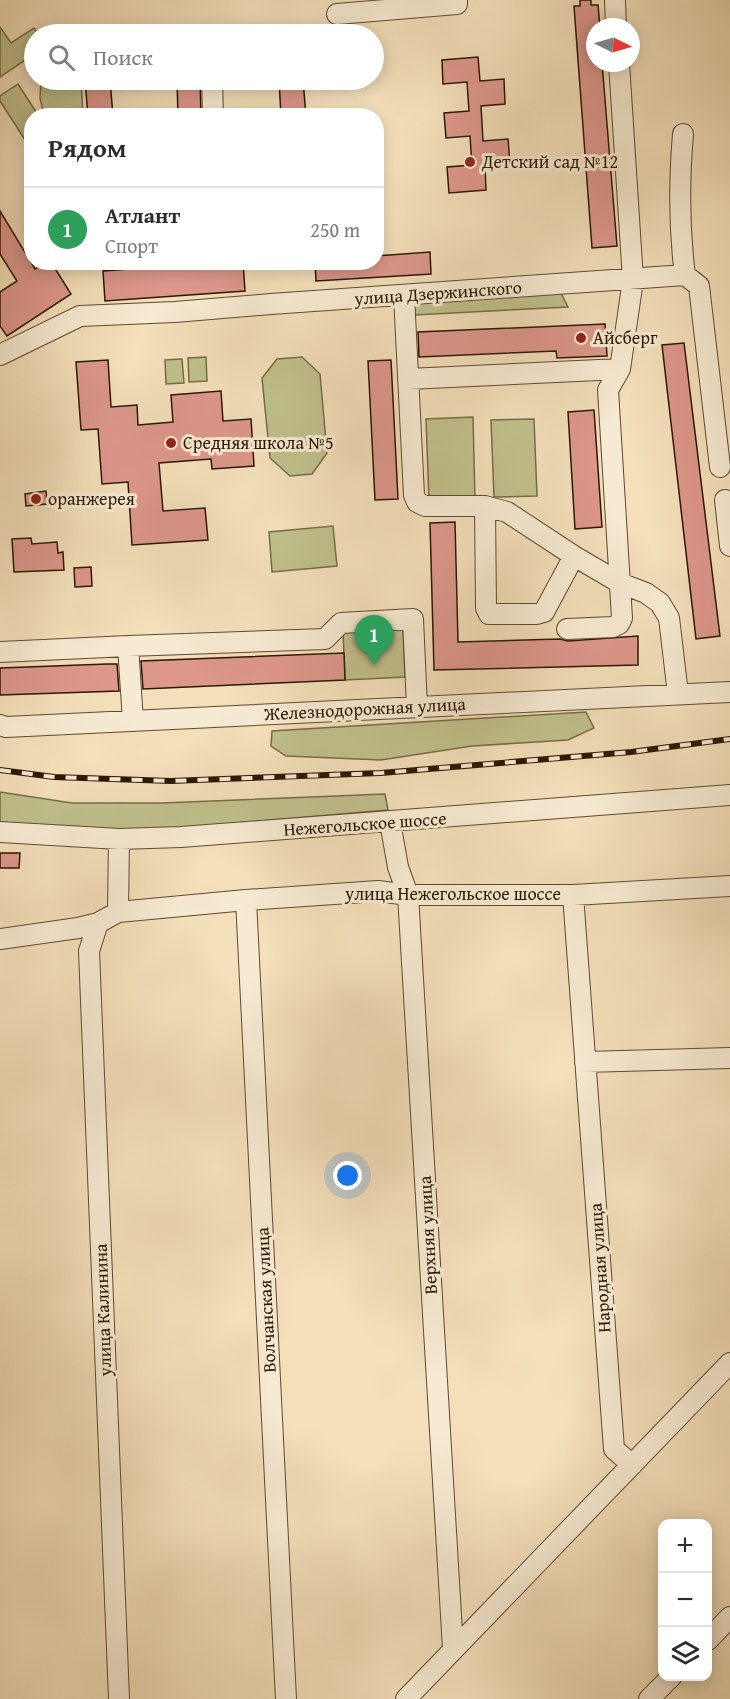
<!DOCTYPE html>
<html lang="ru">
<meta charset="utf-8">
<style>
:root{--surface:#fff;--page:#f2f2f3;--text:#2b2b33;--muted:#7c7c81;--line:#e1e1e2;--accent:#ea580c}
body{margin:0;font-family:"Gentium Book Plus",serif;background:var(--page);color:var(--text)}
.controls{position:absolute;right:18px;bottom:18px;display:grid;overflow:hidden;border-radius:12px;box-shadow:0 3px 15px #0003}
.controls button{width:54px;height:54px;display:grid;place-items:center;padding:0;border:0;border-bottom:2px solid var(--line);background:var(--surface);color:var(--text);font:30px sans-serif}
.compass{position:absolute;left:586px;top:18px;width:54px;height:54px;border-radius:50%;background:var(--surface);box-shadow:0 3px 15px #0003;rotate:95deg}
.you{position:absolute;left:348px;top:1176px;width:21px;height:21px;margin:-15px;border:4px solid #fff;border-radius:50%;background:#1a73e8;box-shadow:0 0 0 9px #1a73e833}
.badge{display:grid;place-items:center;width:39px;height:39px;border-radius:50%;background:var(--accent);color:#fff;font-size:20px;font-weight:700}
.pin{position:absolute;translate:-50% -50px;filter:drop-shadow(0 2px 3px #0008)}
.pin::after{content:'';position:absolute;top:32px;width:21px;height:18px;background:inherit;clip-path:polygon(0 0,100% 0,50% 100%)}
.list{margin:0;padding:0;list-style:none}
h2{display:flex;justify-content:space-between;align-items:center;height:78px;margin:0;padding:0 24px;font-size:26px}
h2 small{font-size:20px;font-weight:400;color:var(--muted)}
.list li{display:grid;grid-template-columns:39px 1fr auto;gap:18px;align-items:center;box-sizing:border-box;height:84px;padding:0 24px;border-top:2px solid var(--line)}
.list b{display:block;font-size:22px;white-space:nowrap}
.list p{margin:0;font-size:20px;white-space:nowrap;color:var(--muted)}
.list em{font-size:20px;font-style:normal;color:var(--muted)}
.icon{flex:none;width:33px;height:33px;fill:none;stroke:currentColor;stroke-width:2;stroke-linecap:round;stroke-linejoin:round}
.map{position:relative;flex:none;width:730px;height:1699px;overflow:hidden}
.search{position:absolute;background:var(--surface);box-shadow:0 3px 15px #0003;left:24px;top:24px;width:360px;height:66px;display:flex;align-items:center;gap:15px;box-sizing:border-box;padding:0 21px;border-radius:33px;color:var(--muted);font-size:22px}
.panel{position:absolute;background:var(--surface);box-shadow:0 3px 15px #0003;left:24px;top:108px;width:360px;height:162px;border-radius:24px}
.map>svg:first-child{display:block}
.green{fill:#c0c08c;stroke:#766c48;stroke-width:1.5}
.building{fill:#dd978b;stroke:#2b1705;stroke-width:1.5}
.lines{fill:none;stroke-linecap:round;stroke-linejoin:round}
.minor-casing{stroke:#5d4932;stroke-width:22}
.minor{stroke:#f7ead2;stroke-width:20}
.rail-casing{stroke:#2b1705;stroke-width:6}
.rail{stroke:#f7ead2;stroke-width:4;stroke-dasharray:11;stroke-linecap:butt}
.poi-dot{fill:#8f2418;stroke:#f7ead2;stroke-width:2}
.labels{text-anchor:middle;stroke-width:6;stroke-linejoin:round;paint-order:stroke}
.poi-label{font-size:18px;fill:#2b1705;stroke:#f7ead2;text-anchor:start}
.street-label{font-size:18px;fill:#2b1705;stroke:#f7ead2}
</style>
<div class="map">
<svg width="730" height="1699" viewBox="0 0 730 1699">
<rect width="100%" height="100%" fill="#f3dfba"/>
<filter id="stains"><feTurbulence type="fractalNoise" baseFrequency=".00333" numOctaves="4"/><feColorMatrix values="0 0 0 0 .2 0 0 0 0 .09 0 0 0 0 .02 0 0 0 .5 -.17"/></filter>
<radialGradient id="worn" r=".72"><stop offset=".6" stop-color="#630" stop-opacity="0"/><stop offset="1" stop-color="#630" stop-opacity=".3"/></radialGradient>
<!-- green -->
<path class="green" d="M0,27L11,43L34,28L38,34H34V54L0,77Z
M41,80H79L81,82L83,115H44L40,98Z
M18,84L38,115L32,116L31,135L25,140L0,101V96Z
M560,291L568,307L414,315V299Z
M206,357L207,381L189,382L188,358Z
M302,357L320,374L327,453L312,474L290,476L270,458L262,378L277,359Z
M182,359L184,383L166,384L165,360Z
M473,417L475,500L429,501L426,419Z
M534,419L537,496L494,497L491,420Z
M333,526L337,566L272,572L269,532Z
M403,629L405,677L345,680L343,632Z
M586,712L594,728L568,740L472,746L381,760L286,756L271,746L272,731Z
M0,792L72,803H161L385,794L388,810L165,829H100L0,823Z"/>
<!-- building -->
<path class="building" d="M580,0H591V5H598L600,27H595V63H602L617,246L592,248L574,6H580Z
M478,57L480,81L504,79L505,104L481,106L483,141L508,139L510,164L485,166L486,190L449,193L447,167L472,165L470,136L446,138L444,113L469,111L467,82L443,84L442,60Z
M85,80H110L113,116H88Z
M177,80H200L201,116H178Z
M279,80H303L306,116H281Z
M0,211L35,269L45,262H51L71,294L7,336L0,326V292L17,281L0,254Z
M430,252L431,274L316,281L315,262H376V256Z
M222,262H243L245,291L105,301L103,271Z
M605,324L607,356L557,358L556,351L419,357L418,332Z
M684,343L720,636L696,639L662,345Z
M108,360L111,407L137,405L138,425L173,422L171,395L221,391L223,421L251,419L254,466L212,469L211,459L159,463L163,511L205,508L208,540L132,545L128,482L102,484L98,429L81,430L76,362Z
M391,360L398,499L375,500L368,361Z
M594,410L602,527L575,529L568,412Z
M46,491L47,504L26,506L25,494Z
M455,522L458,642L560,639L568,641L638,636V665L434,670L430,523Z
M31,538L32,544L57,542L58,553L63,552L64,570L14,572L12,539Z
M91,567L92,586L75,587L74,568Z
M344,653L345,680L143,689L141,661Z
M107,664H117L119,691L0,695V668Z
M0,853H20L19,868H0Z"/>
<g class="lines">
<!-- minor casing -->
<g class="minor-casing">
<path id="minor" d="M615,0L616,27
M337,14L457,4V0
M212,80L213,116
M683,134C679,181 679,229 685,275
M404,295L414,495L417,502L425,506H485L507,512L574,556L620,583L646,593L660,603L669,618L678,694
M0,355L80,316L175,312L271,304L685,275L699,286L720,467
M408,379L620,369
M725,500L730,546
M485,506L486,608L489,614H537L544,612L574,556
M567,629L613,627L619,624L622,618L608,390L620,369L633,280L619,63
M0,652L128,646
M133,721L128,646L325,639L341,623L413,619L417,707
M0,725L6,727L730,692
M390,822L398,867L408,895L453,1649
M0,832L119,839L181,837L730,795
M573,895L614,1449L632,1465
M246,900L286,1699
M118,912L119,839
M98,923L89,951L119,1699
M0,939L78,928L98,923L118,912L246,900L378,891L408,895H573L730,886
M585,1062L730,1058
M708,1640L730,1617
M406,1699L730,1363
M649,1699L672,1676"/>
</g>
<!-- minor -->
<use href="#minor" class="minor"/>
<!-- rail casing -->
<g class="rail-casing">
<path id="rail" d="M0,770L54,777L171,781L381,773L631,752L730,739"/>
</g>
<!-- rail -->
<use href="#rail" class="rail"/>
</g>
<!-- markers -->
<g class="poi-dot">
<circle cx="470" cy="162" r="6"/>
<circle cx="581" cy="338" r="6"/>
<circle cx="171" cy="443" r="6"/>
<circle cx="36" cy="499" r="6"/>
</g>
<g class="labels">
<!-- poi labels -->
<g class="poi-label">
<text x="482" y="168">Детский сад №12</text>
<text x="593" y="344">Айсберг</text>
<text x="183" y="449">Средняя школа №5</text>
<text x="48" y="505">оранжерея</text>
</g>
<!-- street labels -->
<g class="street-label">
<text transform="translate(438 293) rotate(-4)" y="6">улица Дзержинского</text>
<text transform="translate(365 709) rotate(-3)" y="6">Железнодорожная улица</text>
<text transform="translate(365 824) rotate(-4)" y="6">Нежегольское шоссе</text>
<text x="453" y="900">улица Нежегольское шоссе</text>
<text transform="translate(428 1235) rotate(-93)" y="6">Верхняя улица</text>
<text transform="translate(600 1268) rotate(-94)" y="6">Народная улица</text>
<text transform="translate(266 1300) rotate(-93)" y="6">Волчанская улица</text>
<text transform="translate(103 1310) rotate(-92)" y="6">улица Калинина</text>
</g>
</g>
<rect width="100%" height="100%" filter="url(#stains)"/>
<rect width="100%" height="100%" fill="url(#worn)"/>
</svg>
<div class="controls">
<button>+</button>
<button>−</button>
<button><svg class="icon" aria-label="layers" viewBox="0 0 24 24"><path d="M12 4l9 5-9 5-9-5zM3 14l9 5 9-5"/></svg></button>
</div>
<svg class="compass" viewBox="-18 -18 36 36"><path d="M0-13l5 13h-10z" fill="#e53935"/><path d="M0 13l5-13h-10z" fill="#7c7c81"/></svg>
<div class="you"></div>
<div class="pin badge" style="left:374px;top:665px;background:#2e9e5b">1</div>
<div class="search"><svg class="icon" aria-label="search" viewBox="0 0 24 24"><circle cx="10" cy="10" r="6"/><path d="M15 15l6 6"/></svg>Поиск</div>
<section class="panel">
<h2>Рядом<small></small></h2>
<ul class="list">
<li><span class="badge" style="background:#2e9e5b">1</span><div><b>Атлант</b><p>Спорт</p></div><em>250 m</em></li>
</ul>
</section>
</div>
